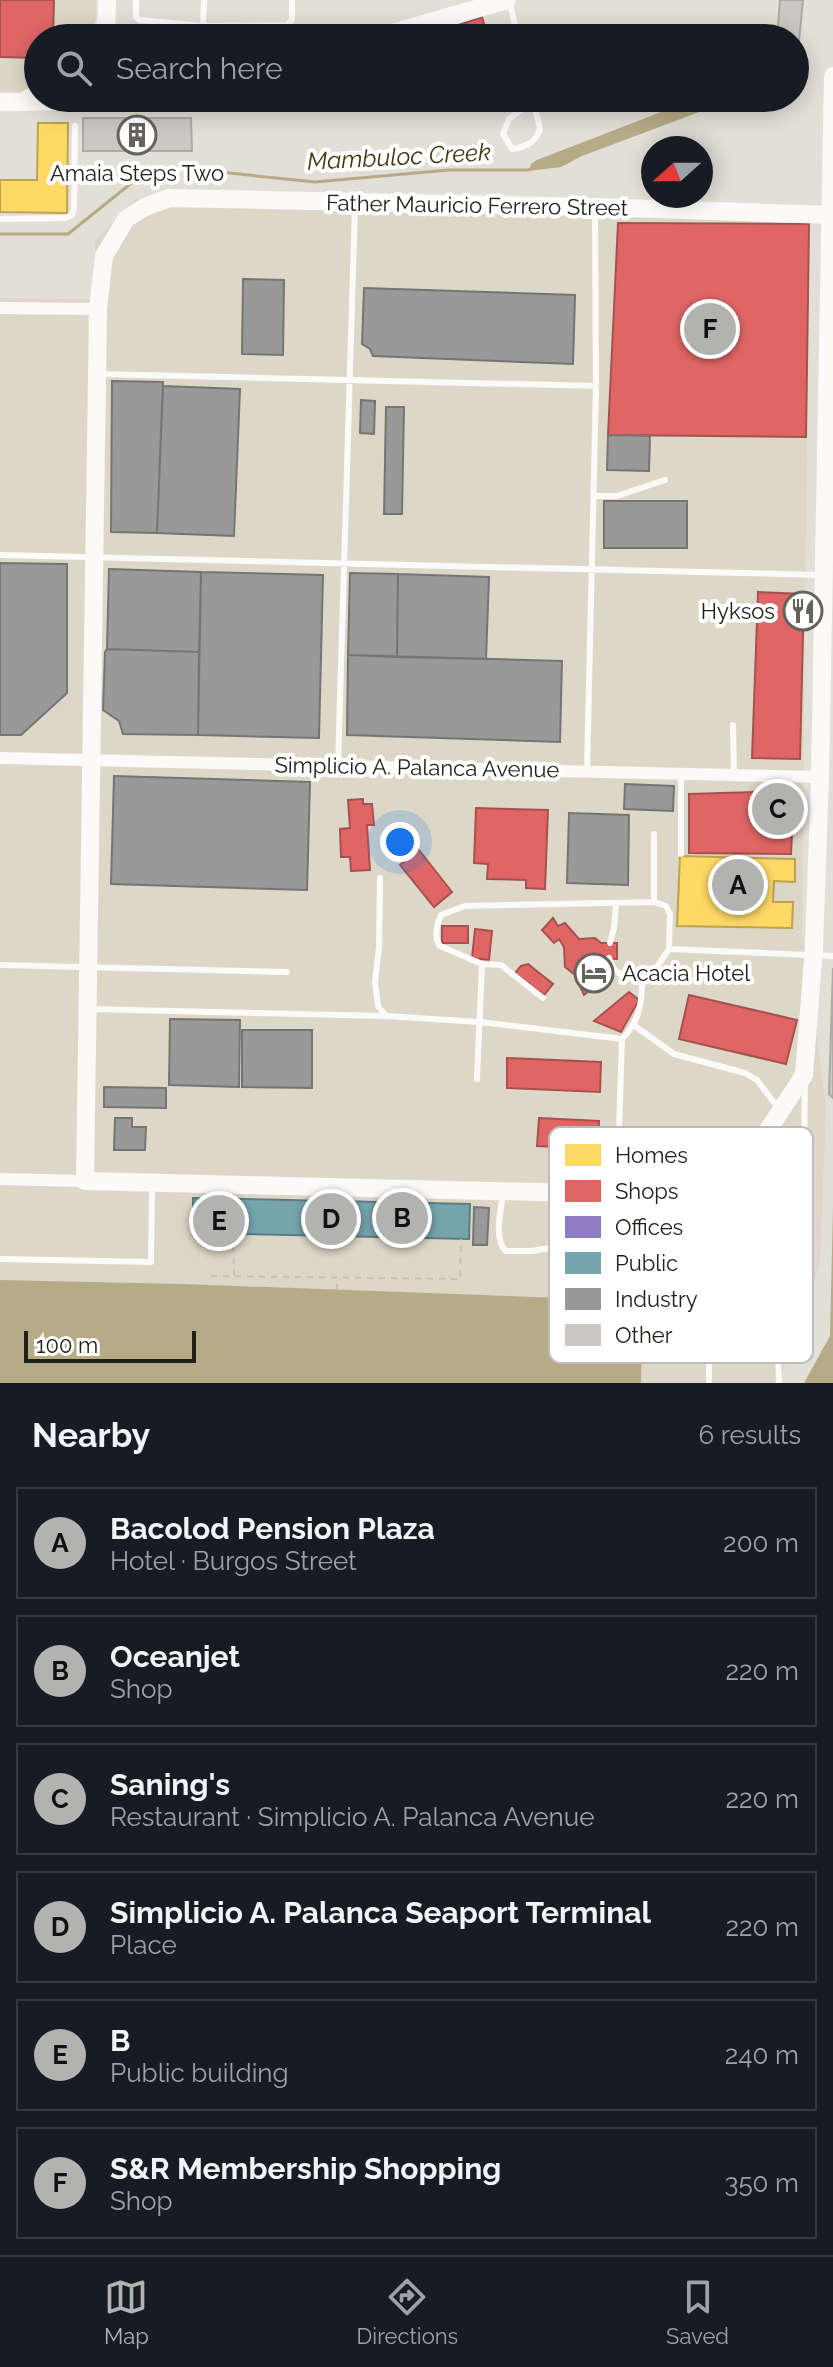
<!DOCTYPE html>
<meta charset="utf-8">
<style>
:root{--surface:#171b24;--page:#242831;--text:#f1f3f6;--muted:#9ea1a6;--line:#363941;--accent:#b2b2b1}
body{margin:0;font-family:Raleway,sans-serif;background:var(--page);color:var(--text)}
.compass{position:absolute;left:641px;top:136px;width:72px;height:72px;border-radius:50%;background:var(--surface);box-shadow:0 4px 20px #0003;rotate:249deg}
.scale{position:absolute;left:24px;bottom:20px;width:172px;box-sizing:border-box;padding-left:8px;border:4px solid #22201a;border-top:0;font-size:22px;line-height:28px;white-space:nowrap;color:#22201a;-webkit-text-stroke:6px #fff;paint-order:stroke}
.you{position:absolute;left:400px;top:842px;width:28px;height:28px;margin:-20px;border:6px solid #fff;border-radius:50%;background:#1a73e8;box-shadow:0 0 0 12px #1a73e833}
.badge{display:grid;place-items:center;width:52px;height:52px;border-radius:50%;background:var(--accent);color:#111;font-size:26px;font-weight:700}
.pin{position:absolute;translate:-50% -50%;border:4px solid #fff;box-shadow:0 2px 8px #0006}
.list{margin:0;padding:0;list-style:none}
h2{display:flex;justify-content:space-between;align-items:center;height:104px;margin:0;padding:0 32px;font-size:34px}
h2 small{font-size:26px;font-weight:400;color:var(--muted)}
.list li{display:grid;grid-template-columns:52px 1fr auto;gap:24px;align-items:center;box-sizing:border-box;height:112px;margin:0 16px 16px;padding:0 16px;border:2px solid var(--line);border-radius:0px}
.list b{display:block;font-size:30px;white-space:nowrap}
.list p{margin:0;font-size:26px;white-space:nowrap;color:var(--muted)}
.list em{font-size:26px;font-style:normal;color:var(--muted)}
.icon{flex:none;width:44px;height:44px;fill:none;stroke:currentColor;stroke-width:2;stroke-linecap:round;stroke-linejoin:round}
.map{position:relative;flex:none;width:833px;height:1383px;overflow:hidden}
.search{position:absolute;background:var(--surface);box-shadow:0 4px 20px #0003;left:24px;right:24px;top:24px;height:88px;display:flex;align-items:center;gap:20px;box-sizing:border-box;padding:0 28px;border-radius:44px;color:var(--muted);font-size:30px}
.sheet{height:872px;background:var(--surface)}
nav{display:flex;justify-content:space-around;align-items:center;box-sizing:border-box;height:112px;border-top:2px solid var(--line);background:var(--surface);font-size:22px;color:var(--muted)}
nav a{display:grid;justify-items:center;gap:4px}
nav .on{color:var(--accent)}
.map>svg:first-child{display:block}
.built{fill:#ddd7c7}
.water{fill:#b7aa86}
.homes{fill:#ffd966;stroke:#bda24f;stroke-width:2}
.shops{fill:#e06666;stroke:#a7514f;stroke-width:2}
.public{fill:#76a5af;stroke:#5d7d82;stroke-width:2}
.industry{fill:#999;stroke:#757573;stroke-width:2}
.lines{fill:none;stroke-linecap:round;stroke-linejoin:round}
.stream{stroke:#b7aa86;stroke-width:3}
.building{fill:#cac8c2;stroke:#acaaa3;stroke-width:2}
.path{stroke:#c3c1be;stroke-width:2;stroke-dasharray:6 6;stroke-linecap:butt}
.lane{stroke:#fbfaf9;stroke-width:6}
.street{stroke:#fbfaf9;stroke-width:12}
.secondary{stroke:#fbfaf9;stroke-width:18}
.labels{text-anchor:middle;stroke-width:8;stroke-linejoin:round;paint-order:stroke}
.poi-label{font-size:22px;fill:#22201a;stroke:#fff}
.street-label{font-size:22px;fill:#22201a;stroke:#fff}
.water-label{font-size:24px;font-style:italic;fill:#42350b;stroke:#fff}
.key{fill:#fff;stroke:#bdbcba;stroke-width:2}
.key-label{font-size:22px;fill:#22201a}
</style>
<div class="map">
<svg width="833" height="1383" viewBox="0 0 833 1383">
<rect width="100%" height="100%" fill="#e2dfd7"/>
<!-- built -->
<path class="built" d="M0,0H96L95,38H38V92H0Z
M173,194L809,224L802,932L826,1106L820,1264L778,1383H641L642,1301L183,1284L0,1280V298L97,300L95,241L134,200Z"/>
<!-- water -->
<path class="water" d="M690,98H759L726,102L582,156L561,167L529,171L531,164L537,160L674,107Z
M833,1207V1383H804L830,1336Z
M0,1280L183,1284L643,1301L641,1383H0Z"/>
<!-- homes -->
<path class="homes" d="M38,123H68L67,213L0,212V180H37Z
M680,856L795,859V882L774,881L773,902H793L792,928L677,926Z"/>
<!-- shops -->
<path class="shops" d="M0,0H54L53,38H38V58L0,57Z
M482,17L488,38H463L459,25Z
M618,223L809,224L806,437L608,435Z
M758,592L804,594L800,759L752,758Z
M794,791L791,854L689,853V794Z
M363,799V804H372L374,825H367L370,870L351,871L350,857H341L340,829L350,828L348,800Z
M476,808L548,810L545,889L526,888V880L487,879L488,864L474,863Z
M419,850L452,892L434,907L400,865Z
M553,918L558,926L565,923L579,939L595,938L601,943H617V959L601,958L598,964L609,975L584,995L575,975L565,967L564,947L559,939L554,943L542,930Z
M442,926H468V943H442Z
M475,929L492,931L489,960L472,958Z
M528,964L553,984L544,995L515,973L521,966Z
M629,992L639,1000L621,1032L594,1021Z
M689,995L797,1020L786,1064L679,1039Z
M507,1058L601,1062L600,1092L507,1088Z
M539,1118L599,1121L598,1149L537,1146Z"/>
<!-- public -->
<path class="public" d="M193,1198L470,1204L469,1239L193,1233Z"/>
<!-- industry -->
<path class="industry" d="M243,279L284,280L283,355L242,354Z
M364,288L575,295L573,364L373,356L370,349L362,344Z
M112,381L163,382L157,533L111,532Z
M163,386L240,389L234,536L157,533Z
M361,400L375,401L374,434L360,433Z
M386,407H404L402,514H384Z
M608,435L650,436L649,471L607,470Z
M604,501H687V548H604Z
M0,563L67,564V693L21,735H0Z
M109,569L201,572L199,652L107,649Z
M201,572L323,575L319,738L198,735Z
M350,573L398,574L397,657L348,655Z
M398,574L489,577L486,659L397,657Z
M107,649L199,652L198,735L123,734L119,721L103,710L105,652Z
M348,655L562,661L560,742L347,735Z
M114,776L310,782L307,890L111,884Z
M625,784L674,786L673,811L624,809Z
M569,813L629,815L628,885L567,883Z
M170,1019L240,1020L239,1087L169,1085Z
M242,1030H312V1088L242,1087Z
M104,1087L166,1088V1108L104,1107Z
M115,1118H132V1127H146L145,1150H114Z
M474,1207L489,1208L487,1245H473Z"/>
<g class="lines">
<!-- stream -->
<path class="stream" d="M0,234H68L134,181L171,167L315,182L449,170H528L533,168"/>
</g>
<!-- building -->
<path class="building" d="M780,0H803L799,41L795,40V38H777Z
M83,118H191L192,151H83Z
M833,968V1098L829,1094Z"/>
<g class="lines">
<!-- path -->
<path class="path" d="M233,1234L234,1275
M211,1276L460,1279L461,1239
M337,1290V1279"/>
<!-- lane -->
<path class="lane" d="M136,0V17L139,20L203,26L288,25L292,19V0
M510,4L518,38
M203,26L204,0
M91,38L101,19
M20,96L38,87
M532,98L533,101L540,128C537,142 526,147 512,149L503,134L509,119L533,101
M0,219L65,218L72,215L74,208L75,126
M100,374L596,386
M595,496H617L665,480
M0,555L821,575
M733,725L734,775
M338,765L355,205
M587,771L596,386L595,211
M654,834V902L666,906L670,914L669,949L833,956
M681,854V773
M380,878L379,947L375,982L378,1006L386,1016
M610,943L614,928L616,903
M609,958C613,975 627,978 642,981
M482,964L440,946C434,937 437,924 441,915L465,906L654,902
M0,965L287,972
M89,1009L386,1016L480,1022L622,1039C639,1022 642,1004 642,981L657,967L669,949
M635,1026L674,1054L745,1073L757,1080L779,1109
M477,1079L482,964L501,965L543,998
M617,1191L622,1039
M503,1194C501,1212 493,1238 506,1251H532L562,1246L711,1248
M705,1195L714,1211L709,1296V1383
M714,1211L752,1206L773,1209
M0,1259L151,1262L152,1185
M779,1383L778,1351L788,1206L804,1149L805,1083"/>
<!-- street -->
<path class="street" d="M0,308L98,309
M0,758L820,777
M0,1179L85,1181"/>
<!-- secondary -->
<path class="secondary" d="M106,38L107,0
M375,38L507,0
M0,102L105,101L152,98
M830,215L595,207L169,198L145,207L126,219L104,256L98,309L85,1181L617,1194L703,1192L766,1133L804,1075L814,947L820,777L833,76"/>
</g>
<!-- icons -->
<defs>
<g id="building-ring" transform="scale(2)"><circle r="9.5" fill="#fff" stroke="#65635c" stroke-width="1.5"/><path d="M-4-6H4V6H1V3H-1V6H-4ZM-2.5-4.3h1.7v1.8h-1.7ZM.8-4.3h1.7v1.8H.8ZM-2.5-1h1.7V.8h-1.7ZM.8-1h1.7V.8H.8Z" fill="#65635c"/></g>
<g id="restaurant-ring" transform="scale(2)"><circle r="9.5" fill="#fff" stroke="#65635c" stroke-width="1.5"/><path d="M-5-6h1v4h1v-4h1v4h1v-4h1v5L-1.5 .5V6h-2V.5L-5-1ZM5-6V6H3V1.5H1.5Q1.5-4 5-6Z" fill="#65635c"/></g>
<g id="hotel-ring" transform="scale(2)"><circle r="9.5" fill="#fff" stroke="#65635c" stroke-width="1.5"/><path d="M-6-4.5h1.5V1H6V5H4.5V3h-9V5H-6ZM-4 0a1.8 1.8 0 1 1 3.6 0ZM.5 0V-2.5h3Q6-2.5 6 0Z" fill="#65635c"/></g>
</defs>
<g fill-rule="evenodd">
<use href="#building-ring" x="137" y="135"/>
<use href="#restaurant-ring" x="803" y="611"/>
<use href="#hotel-ring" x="594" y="973"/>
</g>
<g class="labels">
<!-- poi labels -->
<g class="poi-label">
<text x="137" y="181">Amaia Steps Two</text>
<text x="775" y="619" text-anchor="end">Hyksos</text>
<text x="622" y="981" text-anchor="start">Acacia Hotel</text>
</g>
<!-- street labels -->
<g class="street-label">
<text transform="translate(477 205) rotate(1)" y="8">Father Mauricio Ferrero Street</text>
<text transform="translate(417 767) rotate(1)" y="8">Simplicio A. Palanca Avenue</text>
</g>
<!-- water labels -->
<g class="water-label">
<text transform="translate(399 157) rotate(-3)" y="8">Mambuloc Creek</text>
</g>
</g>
<!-- legend -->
<rect x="549" y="1127" width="264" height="236" rx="12" class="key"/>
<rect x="565" y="1144" width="36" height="22" fill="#ffd966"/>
<rect x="565" y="1180" width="36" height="22" fill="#e06666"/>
<rect x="565" y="1216" width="36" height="22" fill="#8e7cc3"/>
<rect x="565" y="1252" width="36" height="22" fill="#76a5af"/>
<rect x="565" y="1288" width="36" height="22" fill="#999"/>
<rect x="565" y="1324" width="36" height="22" fill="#cac8c2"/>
<g class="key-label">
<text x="615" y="1163">Homes</text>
<text x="615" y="1199">Shops</text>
<text x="615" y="1235">Offices</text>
<text x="615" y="1271">Public</text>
<text x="615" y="1307">Industry</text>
<text x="615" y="1343">Other</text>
</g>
</svg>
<svg class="compass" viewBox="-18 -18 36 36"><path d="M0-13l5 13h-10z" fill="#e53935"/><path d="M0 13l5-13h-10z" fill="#9ea1a6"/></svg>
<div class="scale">100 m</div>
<div class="you"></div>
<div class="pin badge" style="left:738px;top:885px">A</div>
<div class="pin badge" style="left:402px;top:1218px">B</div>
<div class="pin badge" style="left:778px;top:809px">C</div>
<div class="pin badge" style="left:331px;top:1219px">D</div>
<div class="pin badge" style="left:219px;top:1221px">E</div>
<div class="pin badge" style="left:710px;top:329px">F</div>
<div class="search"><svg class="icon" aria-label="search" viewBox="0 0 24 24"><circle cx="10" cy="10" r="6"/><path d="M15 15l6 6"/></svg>Search here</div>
</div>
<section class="sheet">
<h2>Nearby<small>6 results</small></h2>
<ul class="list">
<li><span class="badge">A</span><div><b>Bacolod Pension Plaza</b><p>Hotel · Burgos Street</p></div><em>200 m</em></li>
<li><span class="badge">B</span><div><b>Oceanjet</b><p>Shop</p></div><em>220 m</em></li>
<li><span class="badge">C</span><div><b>Saning's</b><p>Restaurant · Simplicio A. Palanca Avenue</p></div><em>220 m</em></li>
<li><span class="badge">D</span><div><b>Simplicio A. Palanca Seaport Terminal</b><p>Place</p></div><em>220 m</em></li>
<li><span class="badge">E</span><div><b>B</b><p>Public building</p></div><em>240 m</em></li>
<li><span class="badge">F</span><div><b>S&amp;R Membership Shopping</b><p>Shop</p></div><em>350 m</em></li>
</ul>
</section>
<nav>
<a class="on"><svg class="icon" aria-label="map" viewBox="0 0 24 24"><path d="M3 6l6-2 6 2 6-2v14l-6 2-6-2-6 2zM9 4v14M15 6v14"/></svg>Map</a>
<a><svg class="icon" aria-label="directions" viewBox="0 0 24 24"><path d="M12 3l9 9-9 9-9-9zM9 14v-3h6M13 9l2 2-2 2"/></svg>Directions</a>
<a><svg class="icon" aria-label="saved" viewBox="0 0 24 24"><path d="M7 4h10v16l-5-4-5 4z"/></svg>Saved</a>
</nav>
